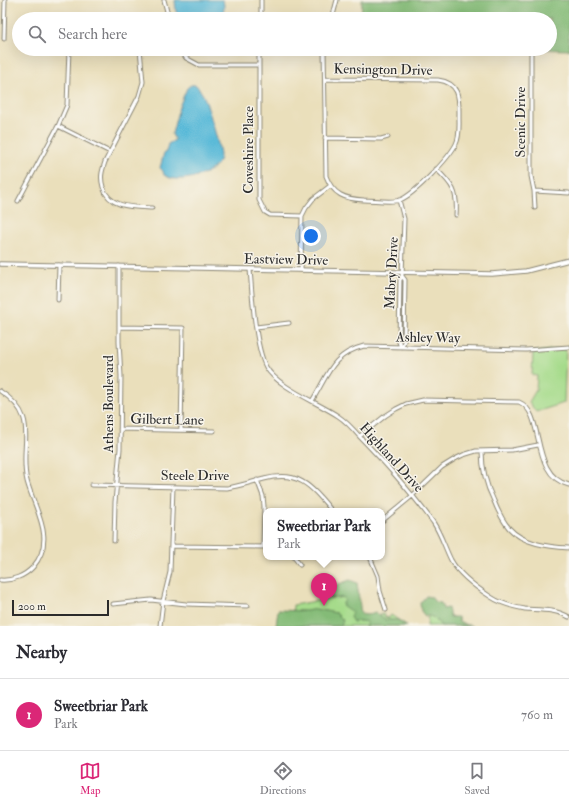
<!DOCTYPE html>
<style>
:root{--surface:#fff;--page:#f2f2f3;--text:#2b2b33;--muted:#7c7c81;--line:#e1e1e2;--accent:#db2777}
body{margin:0;font-family:"IM FELL Double Pica",serif;background:var(--page);color:var(--text)}
.scale{position:absolute;left:12px;bottom:10px;width:97px;box-sizing:border-box;padding-left:4px;border:2px solid #2b2b2b;border-top:0;font-size:11px;line-height:14px;white-space:nowrap;color:#2b2b2b;-webkit-text-stroke:3px #f7f3e8;paint-order:stroke}
.you{position:absolute;left:311px;top:236px;width:14px;height:14px;margin:-10px;border:3px solid #fff;border-radius:50%;background:#1a73e8;box-shadow:0 0 0 6px #1a73e833}
.badge{display:grid;place-items:center;width:26px;height:26px;border-radius:50%;background:var(--accent);color:#fff;font-size:13px;font-weight:700}
.pin{position:absolute;translate:-50% -33px;filter:drop-shadow(0 1px 2px #0008)}
.pin::after{content:'';position:absolute;top:21px;width:14px;height:12px;background:inherit;clip-path:polygon(0 0,100% 0,50% 100%)}
.popup{position:absolute;left:263px;top:508px;width:122px;height:52px;box-sizing:border-box;display:grid;place-content:center;border-radius:8px;background:var(--surface);filter:drop-shadow(0 1px 3px #0005);font-size:13px;white-space:nowrap;color:var(--muted)}
.popup b{font-size:15px;color:var(--text)}
.popup::after{content:'';position:absolute;left:50%;top:100%;margin-left:-8px;border:8px solid transparent;border-top-color:var(--surface)}
.list{margin:0;padding:0;list-style:none}
h2{display:flex;justify-content:space-between;align-items:center;height:52px;margin:0;padding:0 16px;font-size:17px}
h2 small{font-size:13px;font-weight:400;color:var(--muted)}
.list li{display:grid;grid-template-columns:26px 1fr auto;gap:12px;align-items:center;box-sizing:border-box;height:72px;padding:0 16px;border-top:1px solid var(--line)}
.list b{display:block;font-size:15px;white-space:nowrap}
.list p{margin:0;font-size:13px;white-space:nowrap;color:var(--muted)}
.list em{font-size:13px;font-style:normal;color:var(--muted)}
.icon{flex:none;width:22px;height:22px;fill:none;stroke:currentColor;stroke-width:2;stroke-linecap:round;stroke-linejoin:round}
.map{position:relative;flex:none;width:569px;height:626px;overflow:hidden}
.search{position:absolute;background:var(--surface);box-shadow:0 4px 16px #0002;left:12px;right:12px;top:12px;height:44px;display:flex;align-items:center;gap:10px;box-sizing:border-box;padding:0 14px;border-radius:22px;color:var(--muted);font-size:15px}
.sheet{height:124px;background:var(--surface)}
nav{display:flex;justify-content:space-around;align-items:center;box-sizing:border-box;height:56px;border-top:1px solid var(--line);background:var(--surface);font-size:11px;color:var(--muted)}
nav a{display:grid;justify-items:center;gap:2px}
nav .on{color:var(--accent)}
.map>svg:first-child{display:block}
.green{fill:#a6db8b;stroke:#68835b}
.forest{fill:#84bb77;stroke:#587351}
.water{fill:#59b9d8;stroke:#427282}
.lines{fill:none;stroke-linecap:round;stroke-linejoin:round}
.minor-casing{stroke:#8a8573;stroke-width:5}
.tertiary-casing{stroke:#8a8573;stroke-width:5.5}
.minor{stroke:#fff;stroke-width:3}
.tertiary{stroke:#fff;stroke-width:3.5}
.labels{text-anchor:middle;stroke-width:3;stroke-linejoin:round;paint-order:stroke}
.street-label{font-size:14px;fill:#2b2b2b;stroke:#f7f3e8}
</style>
<div class="map">
<svg width="569" height="626" viewBox="0 0 569 626">
<rect width="100%" height="100%" fill="#f7f3e8"/>
<filter id="ink" filterUnits="userSpaceOnUse"><feTurbulence type="fractalNoise" baseFrequency=".025" numOctaves="2"/><feDisplacementMap in="SourceGraphic" scale="8" xChannelSelector="R" yChannelSelector="G"/><feConvolveMatrix kernelMatrix="1 2 1 2 8 2 1 2 1" color-interpolation-filters="sRGB"/></filter>
<filter id="wash" filterUnits="userSpaceOnUse"><feTurbulence type="fractalNoise" baseFrequency=".012" numOctaves="4" result="noise"/><feDisplacementMap in="SourceGraphic" scale="16" xChannelSelector="R" yChannelSelector="G"/><feGaussianBlur stdDeviation="0.9" result="paint"/><feColorMatrix in="noise" values="0 0 0 0 0 0 0 0 0 0 0 0 0 0 0 0 0 1.4 0 .05"/><feComposite in="paint" operator="in"/></filter>
<g filter="url(#wash)">
<rect width="100%" height="100%" fill="#eadfbb"/>
<!-- green -->
<path class="green" d="M566,348L564,403L536,412L529,402L536,390L537,376L532,375L533,352Z
M351,585L358,616L384,614L385,617L389,618L391,615L408,626H292L293,605L334,598V589Z
M429,603L468,626H427Z"/>
<!-- forest -->
<path class="forest" d="M362,0H569V50L529,49H550V19H361Z
M350,580L357,583L361,614L367,615L375,612L386,620H398L407,626H367V622L360,621L353,622L350,617L352,612L342,605L345,600L343,597L338,598L327,597V591L331,587Z
M426,596L431,597L435,602L441,603L443,609L448,608L450,617H458L459,623L473,626H441C436,620 434,615 425,616L421,611L420,603Z
M316,609L336,613L343,620L341,626H276L278,610L306,611Z"/>
<!-- water -->
<path class="water" d="M175,0H223C225,8 224,12 220,19H184L176,12Z
M191,85H196C199,88 201,92 203,95C207,102 220,147 220,155C220,173 190,180 176,179C172,179 168,177 164,175L163,171L160,168L164,153L166,152L168,144L175,140L172,134L179,107L187,88Z"/>
</g>
<g filter="url(#ink)">
<g class="lines">
<!-- minor casing -->
<g class="minor-casing">
<path id="minor" d="M164,0L169,19
M261,19V0
M332,19L337,0
M4,39L5,0
M140,49L143,82L139,96L105,162C102,171 100,177 103,187C109,208 133,207 152,208
M180,49L186,58L199,65H259
M259,49V200L265,212L270,215L302,216
M324,49L326,176C333,195 345,199 364,200C374,200 392,203 400,200C415,194 449,158 456,144C460,136 459,126 459,117C459,100 461,83 438,80L325,79
M531,54V176L534,191
M58,126L110,152
M325,138L381,139L388,137
M436,169C453,185 458,192 456,215
M399,200L404,219L402,276L400,280L399,342L401,347
M18,201L58,126L67,105L69,49
M535,208L534,191L569,193
M250,269C252,294 255,346 266,367C277,387 319,403 338,416C346,421 354,430 360,437C386,464 411,492 433,522C441,534 445,548 451,560C459,575 477,588 491,597C500,603 514,607 525,609C540,610 556,609 569,617
M301,270L302,216L306,208L313,199L330,186
M58,300L59,265
M119,327L183,328L181,430
M256,327L289,323
M401,347L404,342L405,280L402,276
M0,391C42,418 18,443 27,481C35,511 57,539 33,567C25,576 12,581 0,580
M312,401C328,375 332,354 364,346L526,350L569,347
M120,429L214,431
M360,436L385,416L396,409L406,404L423,400L519,402C546,413 529,475 569,485
M482,451C482,469 486,485 494,501C498,511 502,520 509,528C523,544 549,547 569,548
M257,480L263,496L264,506L263,547
M91,485L227,488C240,486 251,482 264,479C299,470 311,486 332,511
M382,521L412,496L442,467L455,459L463,455L476,451L512,450L538,445
M114,541L115,502L120,449L121,376L119,342V266
M172,546L266,547
M294,557L300,565
M370,557L378,576L380,591L386,610
M113,604L151,600L186,604L248,606
M160,626L163,601L170,572L173,487"/>
</g>
<!-- tertiary casing -->
<g class="tertiary-casing">
<path id="tertiary" d="M0,264L492,274L526,271L569,260"/>
</g>
<!-- minor -->
<use href="#minor" class="minor"/>
<!-- tertiary -->
<use href="#tertiary" class="tertiary"/>
</g>
</g>
<g class="labels">
<!-- street labels -->
<g class="street-label">
<text transform="translate(383 69) rotate(1)" y="5">Kensington Drive</text>
<text transform="translate(520 122) rotate(-90)" y="5">Scenic Drive</text>
<text transform="translate(248 150) rotate(-90)" y="5">Coveshire Place</text>
<text transform="translate(286 259) rotate(1)" y="5">Eastview Drive</text>
<text transform="translate(391 273) rotate(-87)" y="5">Mabry Drive</text>
<text transform="translate(428 337) rotate(1)" y="5">Ashley Way</text>
<text transform="translate(108 404) rotate(-90)" y="5">Athens Boulevard</text>
<text transform="translate(167 419) rotate(1)" y="5">Gilbert Lane</text>
<text transform="translate(392 457) rotate(48)" y="5">Highland Drive</text>
<text x="195" y="480">Steele Drive</text>
</g>
</g>
</svg>
<div class="scale">200 m</div>
<div class="you"></div>
<div class="pin badge" style="left:324px;top:606px">1</div>
<div class="popup"><b>Sweetbriar Park</b>Park</div>
<div class="search"><svg class="icon" aria-label="search" viewBox="0 0 24 24"><circle cx="10" cy="10" r="6"/><path d="M15 15l6 6"/></svg>Search here</div>
</div>
<section class="sheet">
<h2>Nearby<small></small></h2>
<ul class="list">
<li><span class="badge">1</span><div><b>Sweetbriar Park</b><p>Park</p></div><em>760 m</em></li>
</ul>
</section>
<nav>
<a class="on"><svg class="icon" aria-label="map" viewBox="0 0 24 24"><path d="M3 6l6-2 6 2 6-2v14l-6 2-6-2-6 2zM9 4v14M15 6v14"/></svg>Map</a>
<a><svg class="icon" aria-label="directions" viewBox="0 0 24 24"><path d="M12 3l9 9-9 9-9-9zM9 14v-3h6M13 9l2 2-2 2"/></svg>Directions</a>
<a><svg class="icon" aria-label="saved" viewBox="0 0 24 24"><path d="M7 4h10v16l-5-4-5 4z"/></svg>Saved</a>
</nav>
